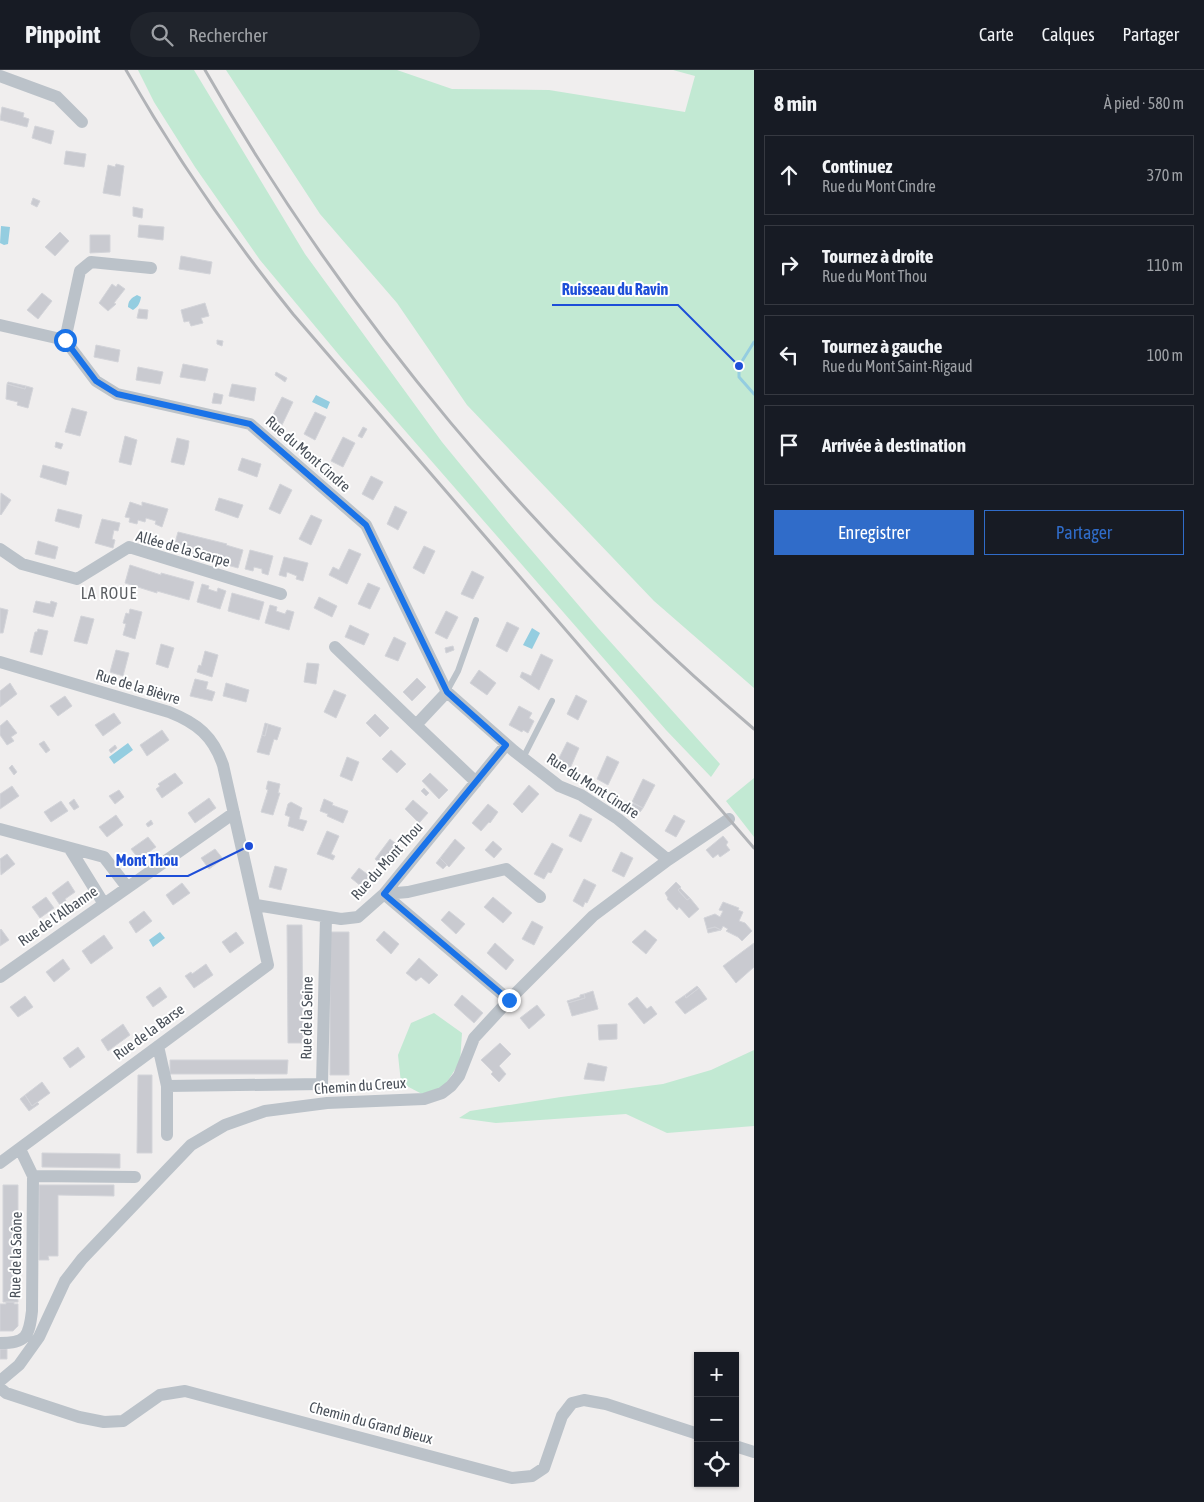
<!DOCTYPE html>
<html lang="fr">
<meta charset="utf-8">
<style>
:root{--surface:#171b24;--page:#20242c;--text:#f1f3f6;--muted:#9ea1a6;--line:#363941;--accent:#306cc9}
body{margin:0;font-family:"Asap Condensed",sans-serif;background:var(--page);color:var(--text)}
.controls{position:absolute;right:15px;bottom:15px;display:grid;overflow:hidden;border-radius:0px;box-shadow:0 1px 4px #0004}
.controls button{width:45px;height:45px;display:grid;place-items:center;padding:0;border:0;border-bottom:1px solid var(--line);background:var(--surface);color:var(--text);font:25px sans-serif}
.stop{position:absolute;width:15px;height:15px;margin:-11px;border:4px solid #1a73e8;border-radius:50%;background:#fff}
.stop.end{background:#1a73e8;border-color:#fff;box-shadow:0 1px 5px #0008}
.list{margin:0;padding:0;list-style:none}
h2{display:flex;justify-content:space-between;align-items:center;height:65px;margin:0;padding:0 20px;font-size:21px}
h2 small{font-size:16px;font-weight:400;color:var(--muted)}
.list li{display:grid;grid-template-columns:32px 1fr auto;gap:15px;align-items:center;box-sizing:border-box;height:80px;margin:0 10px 10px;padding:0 10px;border:1px solid var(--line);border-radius:0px}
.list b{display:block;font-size:19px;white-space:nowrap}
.list p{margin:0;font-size:16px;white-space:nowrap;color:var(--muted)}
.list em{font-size:16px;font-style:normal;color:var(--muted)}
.actions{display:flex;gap:10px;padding:15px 20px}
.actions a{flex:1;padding:11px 0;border:1px solid var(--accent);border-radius:0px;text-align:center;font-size:18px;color:var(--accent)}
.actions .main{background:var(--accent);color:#fff}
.icon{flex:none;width:28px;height:28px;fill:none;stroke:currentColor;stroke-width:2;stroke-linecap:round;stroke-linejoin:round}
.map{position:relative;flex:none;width:754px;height:1432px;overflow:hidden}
header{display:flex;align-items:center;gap:30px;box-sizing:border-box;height:70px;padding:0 25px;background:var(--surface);border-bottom:1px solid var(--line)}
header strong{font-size:24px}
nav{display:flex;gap:28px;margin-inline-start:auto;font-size:18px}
.search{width:350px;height:45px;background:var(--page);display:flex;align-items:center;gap:12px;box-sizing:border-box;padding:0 18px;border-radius:28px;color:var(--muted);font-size:19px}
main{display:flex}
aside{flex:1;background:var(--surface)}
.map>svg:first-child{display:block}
.green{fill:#c2e9d3}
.water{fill:#94cde0}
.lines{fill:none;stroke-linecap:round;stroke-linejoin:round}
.stream{stroke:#94cde0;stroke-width:3}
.building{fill:#c9cad0;stroke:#d3d4d9}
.lane{stroke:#bbc2c9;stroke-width:6}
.street{stroke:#bbc2c9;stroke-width:12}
.rail{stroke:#b1b3b7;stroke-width:3}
.route{stroke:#1a73e8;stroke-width:6}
.labels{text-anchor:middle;stroke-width:4;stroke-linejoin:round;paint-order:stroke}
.street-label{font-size:15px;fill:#495059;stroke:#fff}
.neighbourhood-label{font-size:16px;letter-spacing:1px;fill:#5b5e62;stroke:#fff}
.leader{fill:none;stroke:#1d4ed8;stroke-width:2}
.callout-dot{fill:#1d4ed8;stroke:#fff;stroke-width:2}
.callout-label{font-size:16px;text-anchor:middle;font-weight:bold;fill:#1d4ed8;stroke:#fff;stroke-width:4;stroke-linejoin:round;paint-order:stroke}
</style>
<header>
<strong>Pinpoint</strong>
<div class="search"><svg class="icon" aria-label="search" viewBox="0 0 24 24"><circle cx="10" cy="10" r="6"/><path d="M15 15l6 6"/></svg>Rechercher</div>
<nav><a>Carte</a><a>Calques</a><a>Partager</a></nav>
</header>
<main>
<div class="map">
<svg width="754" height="1432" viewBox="0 0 754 1432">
<rect width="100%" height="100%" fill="#f0eeee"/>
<!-- green -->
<path class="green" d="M138,0H194L305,184L442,372L515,461L598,558L720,694L711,707L666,660L339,285L260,190L195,97L154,32Z
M226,0H397L452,19L549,20L685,42L695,6L673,0H754V618L654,531L467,335L397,233L320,144Z
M754,708V767L726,731Z
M434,943L462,963L460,992L443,1018L422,1024L401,1013L398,985L411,953Z
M754,980V1056L667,1063L626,1044L496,1053L459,1048L470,1041L561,1027L663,1014L711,1000Z"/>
<!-- water -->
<path class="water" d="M1,156L10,157L8,174L4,175L0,173Z
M137,225L141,227C140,233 138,237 133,240L128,237C128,231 131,228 137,225Z
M316,325L330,332L327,339L312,332Z
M532,558L540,563L532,579L523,575Z
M128,673L133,680L114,694L109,687Z
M160,862L165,868L153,877L149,870Z"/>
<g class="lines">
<!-- stream -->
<path class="stream" d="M754,272L739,296V307L754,324"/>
</g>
<!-- building -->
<path class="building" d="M2,37L24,43L23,47L29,49L27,57L0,50Z
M35,56L54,61L51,74L32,68Z
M66,81L86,84L84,97L64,94Z
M116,94L124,96L120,126L103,123L108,95L115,97Z
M33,128L40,131L37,137L31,134Z
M133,137L143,139L142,148L133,146Z
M139,155L164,157L163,170L138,167Z
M60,162L69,171L55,186L45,177Z
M90,165H110V182L90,183Z
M181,186L212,192L210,204L179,199Z
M112,214L116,217L118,214L125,219L114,233L116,234L108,241L99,233Z
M42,223L52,231L38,249L27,240Z
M205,233L209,246L201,248L203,253L191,256L189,251L184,252L181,240Z
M139,239L148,240L147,249L137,248Z
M217,270L223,271L222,276L217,274Z
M96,275L120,280L118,292L94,287Z
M183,294L208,299L205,311L180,307Z
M138,297L163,302L160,314L136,310Z
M276,302L287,308L285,312L275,305Z
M8,312L26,316L25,319L7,314Z
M7,314L25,319L26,316L33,318L28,338L17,335L18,332L6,329Z
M232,314L256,318L254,331L229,326Z
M214,323L223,325L221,334L212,333Z
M282,327L293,332L282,355L271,349Z
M72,338L87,342L80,366L65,362Z
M315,342L326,347L315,370L304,364Z
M363,357L367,359L362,368L358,366Z
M125,366L137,370L131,395L119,392Z
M343,367L355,373L343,397L331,391Z
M177,368L189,371L188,379L184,395L171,392Z
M56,372L63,374L61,379L55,377Z
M242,388L261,394L257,407L238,400Z
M43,395L69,402L66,415L40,407Z
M371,406L383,412L373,430L362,424Z
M280,414L292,420L280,444L269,439Z
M1,423L11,430L1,445L0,444Z
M219,428L243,435L238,448L215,440Z
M130,432L142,436V432L168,439L162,457L155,454L156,451L146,448L145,452L138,450L137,454L129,452L130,448L125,447Z
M395,436L407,442L398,460L387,454Z
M58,439L82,445L79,458L55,451Z
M311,445L322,450L311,475L299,469Z
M102,449L120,453L118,461L114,460L112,469L115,470L113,478L95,473Z
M178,462L227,474L226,475L243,480L238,498L173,480Z
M38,471L58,477L55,489L35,484Z
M424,476L435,481L424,504L413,498Z
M349,479L361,484L347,514L329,505L333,497L339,500Z
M250,480L273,486L268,505L262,503V499L254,497L253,501L245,499Z
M284,487L308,493L303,511L296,509L297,506L287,502L286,507L279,505Z
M130,495L161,505V503L194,512L189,530L157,521V523L125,513Z
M472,501L484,507L473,529L461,524Z
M368,513L380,518L370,539L358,534Z
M202,514L209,516L208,519L217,522L218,518L226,521L220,539L197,532Z
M232,523L264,532L259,550L228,541Z
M319,527L337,536L332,547L314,538Z
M36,531L50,534L51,531L57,533L53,547L33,542Z
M270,535L277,537L276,541L285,544L287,540L294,542L289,560L265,553Z
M0,538L8,540L3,563H0Z
M130,539L142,542L135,569L123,565L126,554L123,553L126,543L129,544Z
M446,541L458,547L447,569L435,563Z
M81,546L94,549L87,574L74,571Z
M507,552L519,558L507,582L496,576Z
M350,555L369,564L364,575L345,567Z
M38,559L48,561L42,585L30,582L35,562H37Z
M394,567L406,573L398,591L385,586Z
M161,574L174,578L168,598L156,594Z
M453,576L454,580L446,583L445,578Z
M116,580L129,583L123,606L110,602Z
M205,581L218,585L212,607L197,602L199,595L201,596Z
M541,584L553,590L539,620L520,607L522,602L531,606Z
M307,593L319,594L316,614L304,612Z
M479,600L496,613L487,625L470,613Z
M417,608L426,617L412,631L403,622Z
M195,609L208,612L206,619L215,622L212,631L190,626Z
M10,613L17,624L0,637V621Z
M226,613L249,620L246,632L223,626Z
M334,620L346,625L336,648L324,642Z
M576,625L587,631L578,650L567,644Z
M65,626L72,636L58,646L50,636Z
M519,636L532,643L529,648L534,651L528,663L523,660L522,662L509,655Z
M114,643L121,653L103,666L95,655Z
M375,644L389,658L380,667L366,653Z
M7,650L17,663L11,667L14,671L7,675L0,665V656Z
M265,653L268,654L265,666L262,665Z
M268,654L281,658L277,670L274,669L269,685L257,682L262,665L265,666Z
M162,660L169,670L147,686L140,675Z
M44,671L50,680L46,683L39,674Z
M567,672L579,678L569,701L556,694Z
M115,675L117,678L111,683L109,680Z
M391,680L406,694L397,703L382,689Z
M607,686L619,692L608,715L597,709Z
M347,687L359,692L352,711L340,706Z
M12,695L17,702L14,705L9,698Z
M175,703L183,713L162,728L156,719L160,716L158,714Z
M430,703L448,720L439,729L422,711Z
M643,709L655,715L643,738L632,732Z
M268,711L280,714L278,723H280L273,745L261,742L268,720L266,719Z
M529,715L539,724L522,743L513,734Z
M12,716L19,726L0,739V724Z
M424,718L429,723L426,726L421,721Z
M119,720L124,727L115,734L109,726Z
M209,728L216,738L195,753L188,743Z
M74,729L79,737L74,740L69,733Z
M324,729L333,733L332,735L348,741L343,753L327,746L328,744L320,741Z
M413,730L428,743L419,753L405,739Z
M61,731L68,741L51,752L44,742Z
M291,732L302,738L299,749L307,751L303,761L288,756L290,747L285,745L288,734Z
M632,733L643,738L640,742L630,737Z
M488,734L498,742L490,753L489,752L481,761L472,753Z
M580,744L592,749L581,772L569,766Z
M116,745L123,755L107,767L99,757Z
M674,745L685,751L676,767L665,761Z
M151,750L153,754L148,757L146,754Z
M327,761L339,766L331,784L335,786L333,790L317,784Z
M723,766L728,772L726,775L730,780L720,787L718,784L713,788L706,780Z
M148,767L156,777L139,789L131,779Z
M390,769L400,777L385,797L375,789Z
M455,769L465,778L449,797L440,788Z
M493,771L502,779L494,788L485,780Z
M552,773L563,779L551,803L548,802L544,809L534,804Z
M215,779L223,789L209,799L201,788Z
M621,782L633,788L624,807L612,801Z
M7,784L15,794L1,805L0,789Z
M440,788L447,795L443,799L436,793Z
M275,796L287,799L281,820L269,817Z
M359,798L375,810L367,821L351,808Z
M584,809L596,815L587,833L585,832L583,837L573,831Z
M68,811L75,822L65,829L66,831L60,835L52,823Z
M676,812L681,817L678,820L687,830L690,828L699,839L689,848L679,837L677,840L667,829L668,828L665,823Z
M182,813L190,823L173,835L166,825Z
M680,818L690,828L687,830L678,820Z
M46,827L54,838L40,848L32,837Z
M493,827L512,843L503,853L484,837Z
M723,832L739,838L738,840L743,842L739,851L745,853L752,861L742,871L738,867L726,861L728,859L723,856L721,860L715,857L707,859L704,848L715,844L720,847L723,841L719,840Z
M144,841L152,851L136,863L129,852Z
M449,841L465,854L456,864L441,850Z
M532,851L543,857L534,875L522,869Z
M287,855H302L303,973H288Z
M715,857L721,860L708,863L707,859Z
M1,859L9,870L0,876V860Z
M645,860L657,870L646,884L632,872Z
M384,861L399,874L391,884L376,870Z
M236,862L244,873L230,883L222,872Z
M330,862H349V1005H330Z
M104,865L113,878L91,894L82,881Z
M495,873L514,890L506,900L487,883Z
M754,873V897L736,913L723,896Z
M419,888L438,905L429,914L421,907L416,911L406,903Z
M63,889L70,899L54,912L46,902Z
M206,894L213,905L194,918L185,906L191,902L192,904Z
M697,916L699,918L686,928L685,925Z
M160,917L167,927L153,937L146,927Z
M699,918L707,929L685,944L675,932L685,925L686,928Z
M593,921L598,939L572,946L568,933L585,928L584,924Z
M584,924L585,928L568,933L567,931L580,927V925Z
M462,925L483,943L474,953L454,935Z
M25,926L33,937L18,947L10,937Z
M637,927L647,939L651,936L657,944L644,954L628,934Z
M537,935L545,945L529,959L520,948Z
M123,954L130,965L108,981L101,970Z
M617,954V969L599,970L598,955Z
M500,973L511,984L499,996L506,1004L499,1012L491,1004L493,1002L481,990Z
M78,977L85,987L70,998L63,988Z
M170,990H288L287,1004H170Z
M588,993L607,997L604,1011L584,1009Z
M138,1005H152V1083H137Z
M42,1012L50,1023L32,1036L25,1025Z
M25,1025L32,1036L37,1032L39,1034L29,1041L20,1029Z
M42,1083L120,1084V1098L42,1097Z
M3,1115H18V1232H3Z
M39,1115H114V1126L58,1125V1186H48L49,1190H39Z
M6,1232H14V1234H18V1256L13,1261H0V1234H6Z
M0,1279H7V1289H0Z"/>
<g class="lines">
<!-- lane -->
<path class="lane" d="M447,621L458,601L476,550
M523,688L552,631"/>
<!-- street -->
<path class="street" d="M0,6L57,27L82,52
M0,255L65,270L80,201L91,192L151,198
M65,270L96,311L117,324L250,354L366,455L447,622L514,681L559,716L581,725L618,749L668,790
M0,479L22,494L77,509L129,477L281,524
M335,577L416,655
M0,592L169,642C197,653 213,666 223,695L268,895L0,1093
M447,622L416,655L476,712
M0,759L104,787L127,817
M70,779L104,834
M384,824L408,822L506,799L540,827
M384,824L509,930
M256,835L341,849L358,847L384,824L506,675
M0,907L234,743
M158,976L167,1016V1065
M167,1016L322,1014L326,847
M33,1106L135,1107
M0,1273C26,1273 29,1267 32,1241L33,1106L20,1079
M0,1311L19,1295L39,1267L65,1211L82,1189L191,1075L225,1055L265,1041L327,1033L424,1029L442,1023L451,1016L459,1006L474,968L509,930L593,846L668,790L729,749
M0,1318L6,1323L79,1347L104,1352L123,1351L160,1325L185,1321L512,1408L532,1406L544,1398L562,1346L572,1333L584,1330L606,1334L698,1364
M735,1376L754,1382"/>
<!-- rail -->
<path class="rail" d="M126,0C175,86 231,167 293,244L754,778
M205,0C347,249 536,473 754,659"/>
</g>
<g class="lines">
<!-- route -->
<path class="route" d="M65,270L96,311L117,324L250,354L366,455L447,622L506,675L384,824L509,930"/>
</g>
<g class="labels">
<!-- street labels -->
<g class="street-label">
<text transform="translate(308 384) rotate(41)" y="5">Rue du Mont Cindre</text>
<text transform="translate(183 479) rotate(16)" y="5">Allée de la Scarpe</text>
<text transform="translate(138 617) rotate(17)" y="5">Rue de la Bièvre</text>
<text transform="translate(593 716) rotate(33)" y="5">Rue du Mont Cindre</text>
<text transform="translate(387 791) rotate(-48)" y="5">Rue du Mont Thou</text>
<text transform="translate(58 846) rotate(-35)" y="5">Rue de l'Albanne</text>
<text transform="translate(307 948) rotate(-89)" y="5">Rue de la Seine</text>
<text transform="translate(149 962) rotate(-36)" y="5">Rue de la Barse</text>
<text transform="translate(360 1016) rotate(-4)" y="5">Chemin du Creux</text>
<text transform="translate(16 1185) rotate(-89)" y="5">Rue de la Saône</text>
<text transform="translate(371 1353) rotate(15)" y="5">Chemin du Grand Bieux</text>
</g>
<!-- neighbourhood labels -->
<g class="neighbourhood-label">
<text x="109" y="529">LA ROUE</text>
</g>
</g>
<!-- callouts -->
<path class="leader" d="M739 296L678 235H552M249 776L188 806H106"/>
<g class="callout-dot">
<circle cx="739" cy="296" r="5"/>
<circle cx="249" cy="776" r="5"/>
</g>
<g class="callout-label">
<text x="615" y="225">Ruisseau du Ravin</text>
<text x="147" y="796">Mont Thou</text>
</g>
</svg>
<div class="controls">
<button>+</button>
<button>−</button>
<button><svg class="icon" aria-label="locate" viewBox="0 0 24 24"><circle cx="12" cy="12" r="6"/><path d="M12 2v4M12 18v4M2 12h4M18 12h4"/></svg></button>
</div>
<div class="stop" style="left:65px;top:270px"></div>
<div class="stop end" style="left:509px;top:930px"></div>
</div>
<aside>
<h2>8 min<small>À pied · 580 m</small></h2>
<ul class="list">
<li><svg class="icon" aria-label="ahead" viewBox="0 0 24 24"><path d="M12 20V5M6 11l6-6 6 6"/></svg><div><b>Continuez</b><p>Rue du Mont Cindre</p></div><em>370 m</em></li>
<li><svg class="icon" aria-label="right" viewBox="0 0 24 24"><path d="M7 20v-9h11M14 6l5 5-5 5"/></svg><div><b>Tournez à droite</b><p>Rue du Mont Thou</p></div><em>110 m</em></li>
<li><svg class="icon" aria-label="left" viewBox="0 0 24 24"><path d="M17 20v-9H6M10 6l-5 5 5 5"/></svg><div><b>Tournez à gauche</b><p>Rue du Mont Saint-Rigaud</p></div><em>100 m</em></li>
<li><svg class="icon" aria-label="arrive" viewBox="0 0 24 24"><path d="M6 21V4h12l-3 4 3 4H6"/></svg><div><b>Arrivée à destination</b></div></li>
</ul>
<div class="actions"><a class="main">Enregistrer</a><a>Partager</a></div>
</aside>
</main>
